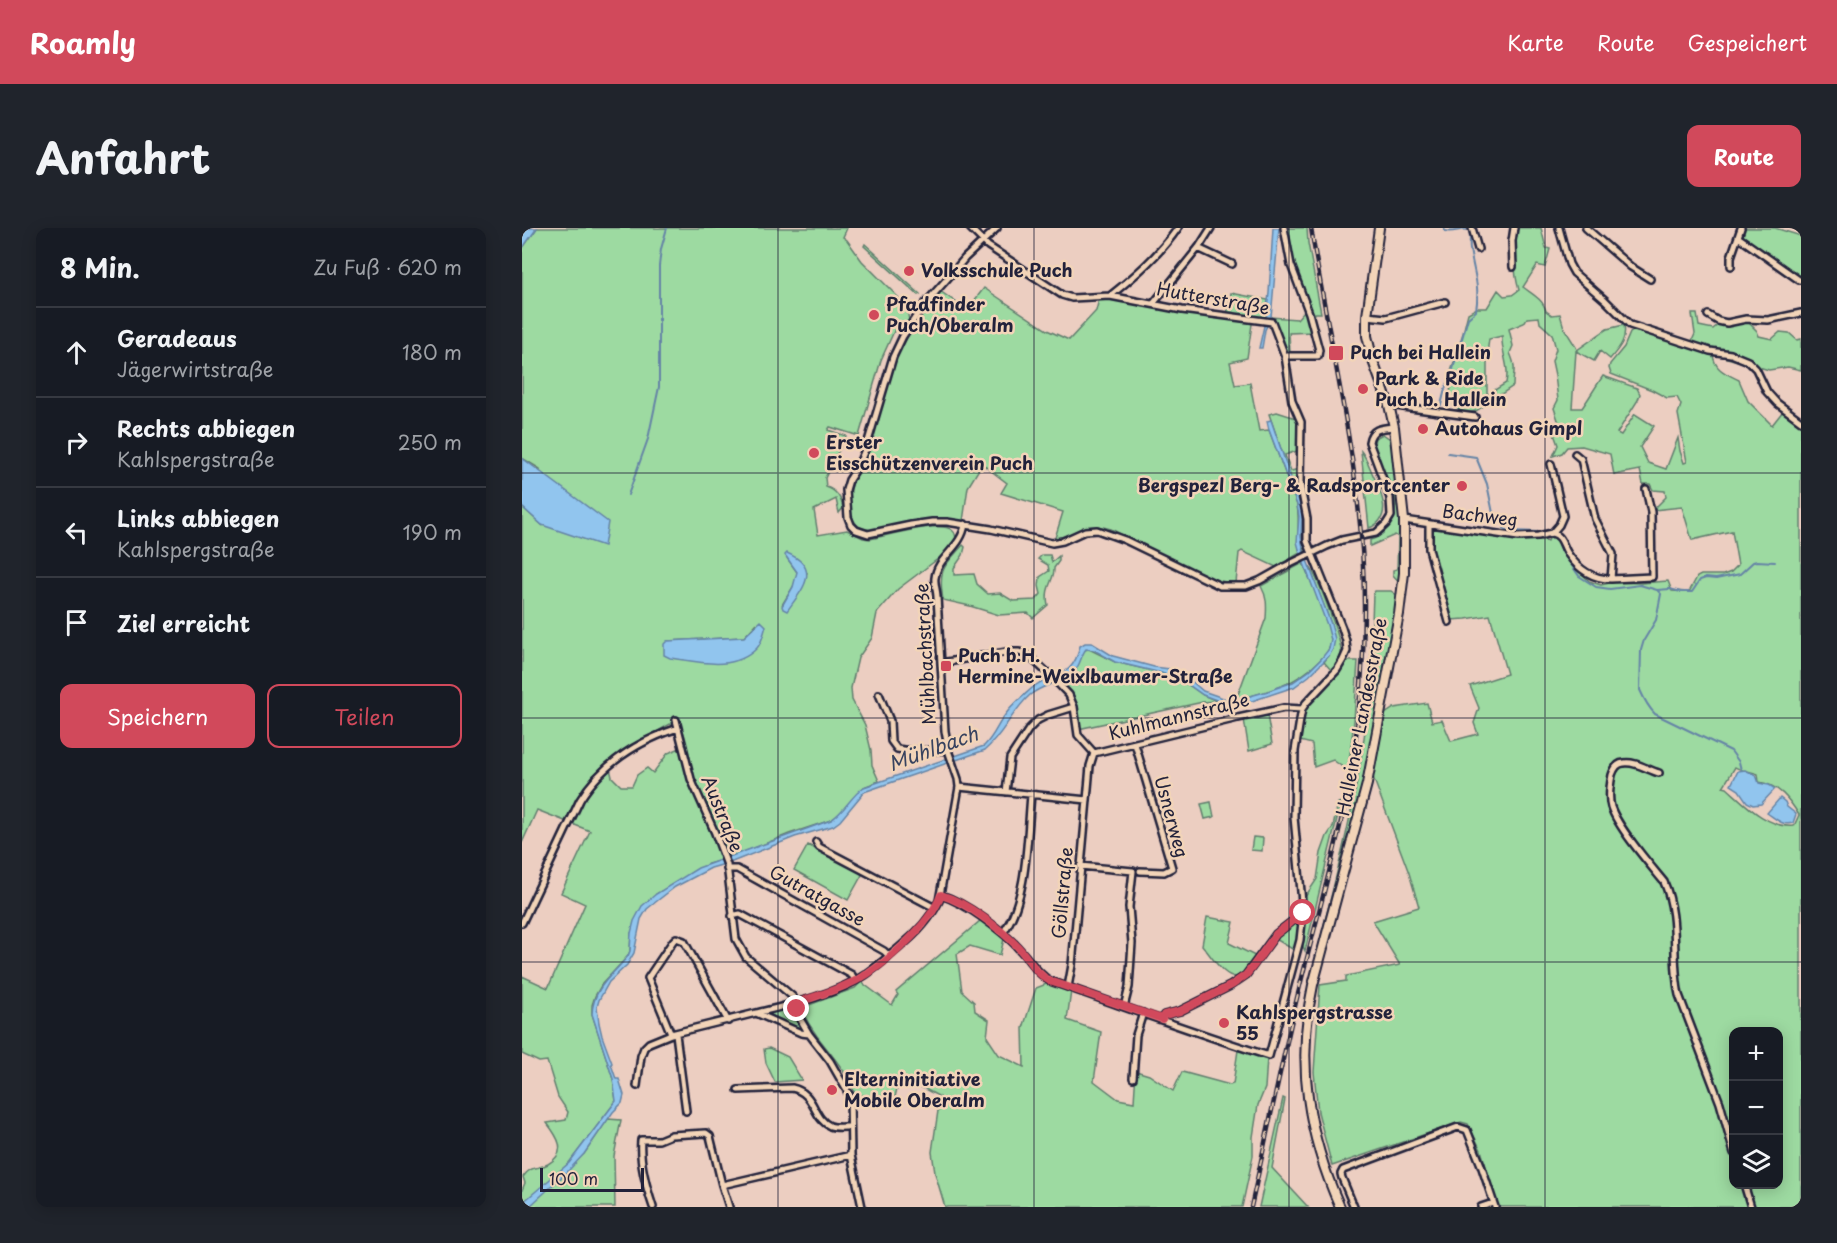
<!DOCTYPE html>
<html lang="de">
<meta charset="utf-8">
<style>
:root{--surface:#171b24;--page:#20242c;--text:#f1f3f6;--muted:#9ea1a6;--line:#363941;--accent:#d1495b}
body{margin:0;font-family:"Playpen Sans",sans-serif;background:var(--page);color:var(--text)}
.controls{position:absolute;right:18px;bottom:18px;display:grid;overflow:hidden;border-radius:12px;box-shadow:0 3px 15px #0003}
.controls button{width:54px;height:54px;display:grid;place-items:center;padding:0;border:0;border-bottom:2px solid var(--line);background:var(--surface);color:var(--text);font:30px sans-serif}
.scale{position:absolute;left:18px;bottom:15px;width:104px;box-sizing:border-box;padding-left:6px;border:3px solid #22223b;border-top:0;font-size:16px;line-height:21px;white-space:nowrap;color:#22223b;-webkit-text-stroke:4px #f2d4b8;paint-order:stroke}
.stop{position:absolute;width:18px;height:18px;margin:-14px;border:4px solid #d1495b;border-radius:50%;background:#fff}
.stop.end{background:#d1495b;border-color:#fff;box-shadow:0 2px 6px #0008}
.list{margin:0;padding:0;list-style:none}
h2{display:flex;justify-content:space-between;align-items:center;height:78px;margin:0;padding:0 24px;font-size:26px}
h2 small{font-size:20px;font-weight:400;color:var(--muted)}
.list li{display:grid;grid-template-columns:39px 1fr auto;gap:18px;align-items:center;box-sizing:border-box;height:90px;padding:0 24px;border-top:2px solid var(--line)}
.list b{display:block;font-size:22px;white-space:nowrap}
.list p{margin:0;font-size:20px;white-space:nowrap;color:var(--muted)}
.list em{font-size:20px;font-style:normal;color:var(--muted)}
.actions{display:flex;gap:12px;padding:18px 24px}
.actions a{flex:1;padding:14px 0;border:2px solid var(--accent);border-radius:12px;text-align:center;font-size:21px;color:var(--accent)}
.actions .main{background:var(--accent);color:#fff}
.icon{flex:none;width:33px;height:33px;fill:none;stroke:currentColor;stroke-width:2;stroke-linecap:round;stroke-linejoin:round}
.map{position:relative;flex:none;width:1279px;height:979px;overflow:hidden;border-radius:12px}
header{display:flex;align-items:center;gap:36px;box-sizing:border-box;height:84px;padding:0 30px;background:var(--accent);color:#fff}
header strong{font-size:28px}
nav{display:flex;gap:33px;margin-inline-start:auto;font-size:21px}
.intro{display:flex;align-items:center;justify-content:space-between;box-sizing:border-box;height:144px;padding:0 36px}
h1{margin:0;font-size:42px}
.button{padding:15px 27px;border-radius:12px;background:var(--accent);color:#fff;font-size:21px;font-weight:700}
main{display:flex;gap:36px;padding:0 36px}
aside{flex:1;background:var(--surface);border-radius:12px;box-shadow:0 3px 15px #0003}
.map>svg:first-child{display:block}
.green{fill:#9ddaa1;stroke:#607e6e;stroke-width:1.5;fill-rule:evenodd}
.water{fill:#91c5ee;stroke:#6584a6;stroke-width:1.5}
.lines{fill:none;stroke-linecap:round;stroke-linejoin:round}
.stream{stroke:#6584a6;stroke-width:2}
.minor-casing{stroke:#22223b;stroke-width:10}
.secondary-casing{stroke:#22223b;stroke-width:12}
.minor{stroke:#f2d4b8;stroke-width:5}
.secondary{stroke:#f2d4b8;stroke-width:8}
.rail-casing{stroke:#22223b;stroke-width:4.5}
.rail{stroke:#f2d4b8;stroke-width:2;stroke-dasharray:7;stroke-linecap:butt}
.route{stroke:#d1495b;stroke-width:8}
.grid{fill:none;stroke:#22223b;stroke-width:1.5;stroke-opacity:0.55}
.poi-dot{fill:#d1495b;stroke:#f2d4b8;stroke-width:2}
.labels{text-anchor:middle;stroke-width:5;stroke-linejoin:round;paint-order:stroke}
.poi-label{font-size:18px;font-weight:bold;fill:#22223b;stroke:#f2d4b8;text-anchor:start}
.street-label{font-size:18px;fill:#22223b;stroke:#f2d4b8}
.water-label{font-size:20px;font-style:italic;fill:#38435f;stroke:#f2d4b8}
</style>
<header>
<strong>Roamly</strong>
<nav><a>Karte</a><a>Route</a><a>Gespeichert</a></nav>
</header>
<div class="intro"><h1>Anfahrt</h1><a class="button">Route</a></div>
<main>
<aside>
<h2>8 Min.<small>Zu Fuß · 620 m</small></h2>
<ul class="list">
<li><svg class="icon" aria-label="ahead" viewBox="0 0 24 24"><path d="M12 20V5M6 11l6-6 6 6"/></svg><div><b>Geradeaus</b><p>Jägerwirtstraße</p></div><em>180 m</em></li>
<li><svg class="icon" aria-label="right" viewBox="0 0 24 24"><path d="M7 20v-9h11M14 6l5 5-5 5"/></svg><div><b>Rechts abbiegen</b><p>Kahlspergstraße</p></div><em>250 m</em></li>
<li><svg class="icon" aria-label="left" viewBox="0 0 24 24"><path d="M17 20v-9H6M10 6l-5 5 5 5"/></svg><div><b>Links abbiegen</b><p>Kahlspergstraße</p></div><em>190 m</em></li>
<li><svg class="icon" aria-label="arrive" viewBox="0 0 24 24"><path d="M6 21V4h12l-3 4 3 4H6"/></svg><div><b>Ziel erreicht</b></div></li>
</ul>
<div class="actions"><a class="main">Speichern</a><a>Teilen</a></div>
</aside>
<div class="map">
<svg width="1279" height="979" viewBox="0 0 1279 979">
<rect width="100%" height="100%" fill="#eccec1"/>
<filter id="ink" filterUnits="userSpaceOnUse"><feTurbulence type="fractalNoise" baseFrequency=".0167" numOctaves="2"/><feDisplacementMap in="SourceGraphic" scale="12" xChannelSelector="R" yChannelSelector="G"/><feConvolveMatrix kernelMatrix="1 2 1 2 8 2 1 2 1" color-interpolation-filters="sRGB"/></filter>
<g filter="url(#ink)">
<!-- green -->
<path class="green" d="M15,0H325L321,9L325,12L340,33L384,77L387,92L379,104L373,101L359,132L337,208L308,199L306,202L324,208L303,250L304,259C314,262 319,269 321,280L317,285L314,271L292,282L296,307L325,302L341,310L348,311C364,308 418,292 430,302C434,305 433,306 434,311L421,327L376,361L355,385L350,410L336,430L329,460L330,472L343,497L349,522L350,537L357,553L342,559L317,587L309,592L267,606L205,631L190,588L187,587C182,575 176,563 172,551C169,538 165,507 159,499L148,496L119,513L87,536L90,549L99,558H110L115,547L125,540L131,545L146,525L158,520L168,556L201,632L186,636L134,666L109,705L108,723L106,728L80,756L73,768L70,777V786L91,851L94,873L47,935L23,957L62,926L86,891L99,892L92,928L93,979H0V962L3,955L1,949C9,937 15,942 26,936C47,924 35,908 25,895L44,892L46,884L36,869L25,833L17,834L0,826V748L26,760L63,676L39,665L68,603L15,582L0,615V279L20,297L18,241L0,230V21ZM265,330L285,345L260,377L271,359L275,350V344ZM235,395L224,428L145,413L222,409Z
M764,0H785L786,15L799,85H793L792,90L770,36Z
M996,0H1019L1024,20L1028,21L1023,39L1015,37L1001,59C1010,66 1021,71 1024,83L1030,87L1038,86L1042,100L1054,119L1055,122L1085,101L1102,97C1105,112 1097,120 1088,131L1078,123L1072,133L1054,123L1050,180H1060C1067,170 1074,158 1081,148L1115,160L1118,166L1116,172L1095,205L1099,207L1113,186L1132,198L1118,219L1126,235L1144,241L1156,210L1158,223L1162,235L1165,234L1156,186L1159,177L1155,169L1145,170L1130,162L1089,146L1087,140L1088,136L1102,119L1108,105L1111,103L1147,111L1191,126C1192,142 1205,146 1217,152L1226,173L1250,197L1261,183L1279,196V979H1232L1229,976L1223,957L1256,956V804H1212L1211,919L1162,778C1160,770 1157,762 1157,754C1153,722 1157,689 1146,658C1125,631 1067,573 1099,538L1108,537L1136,549L1137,541C1119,537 1093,521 1088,548C1086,557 1084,565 1085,574C1085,580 1090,586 1093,591C1110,620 1142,644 1149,679C1154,703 1145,759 1159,778L1194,871L1211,931L1212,956L1219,957L1227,979H976L959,922L946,896L939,894L810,938L796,884L792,844L798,757L824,753V748L878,737L851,693L897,679L887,645L851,549L863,486L872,480L905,475L910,494L920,492L929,513L956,506L952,495L957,480L948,458L985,446L968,387L944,391L928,392L908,321L910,300L995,311H1017L1026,313L1028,308L1038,313L1048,332L1067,353L1079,357L1092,354L1119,355L1146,353L1150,363L1167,364L1175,349L1179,347H1201L1209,344L1216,337L1210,303L1170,312L1160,279L1131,282L1144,269L1143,263L1131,262L1128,256H1121L1118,242L1092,247L1088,226L1060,218L1045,219L1040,225L1031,228L1036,217L1032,206L1037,195L1032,180L1036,172L1033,147L1030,133L1034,121L1030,106L1018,95L1017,89L1005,90L1002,95L987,101L991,118L988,125C995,141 991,143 991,158L954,183C944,186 939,184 931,178V170L926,169L929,160L927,158L928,147L941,105L946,85L955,80H965L976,62L982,68L990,67L997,62C992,46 990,16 996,0ZM980,108C979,125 988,137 984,155L965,167V126L967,111ZM1213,539C1219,543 1228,543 1236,546L1237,554C1257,557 1267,571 1277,587L1272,598C1246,601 1223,576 1205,560L1201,559Z
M1222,0H1253L1279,8V51L1223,11L1221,8Z
M343,16L398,66L396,67L342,18Z
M462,60L525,102L547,112L574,83L577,71H590L728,93L730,96L725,130L708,134L713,157L728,155L737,203L747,202L775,277C778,293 774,309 778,325L754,339L720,323L717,325L714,355H707L684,349L589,301C561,292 557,308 533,310L541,284L479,265L485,255L460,236L446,259L441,293C425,291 411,291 395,293C378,294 354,308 338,299C327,293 327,272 329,261C331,248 342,237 346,224C357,193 364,148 379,120C390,100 405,82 418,63L445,82Z
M709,65L746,72L744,89L705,86Z
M784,81L791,104L767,105L768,123L765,125C759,113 757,100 749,89L775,91Z
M1170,86H1175L1177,98L1191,101L1197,96L1227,95L1235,103L1237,108L1250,111L1258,104L1267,105L1275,112L1279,111V142L1266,139L1247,142L1195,127L1192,121L1169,115L1173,106Z
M755,184L774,190L776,194L778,222L763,227L769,243L777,241L776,260L783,289L781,304L783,323L782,324L779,309L780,282L747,186Z
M861,206L868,211L872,226L879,303L877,354L871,347V342L875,341L876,309L873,307L848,318V312C857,310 865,303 869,295C887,262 846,236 853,210Z
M839,223C845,230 848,241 852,249C860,266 871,291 847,300Z
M441,317L443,319L441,327L432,340V347L452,346L455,356L466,366L478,365L491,373L514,372L519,366L517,358L518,349L527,343L526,337L516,331L520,327H528L530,334L537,328V333L532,340C533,352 522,358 526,377L511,390L506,385L477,387L448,378L421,372C416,341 421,339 441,317Z
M781,335C788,352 810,398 809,414C808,422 802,428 797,433C774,457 745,464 714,472L744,390C745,377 745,369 739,358Z
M787,338C795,346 821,415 819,426C818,432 814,438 809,442L802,434L811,421L809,396Z
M853,363H869L876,368L873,385L840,562L786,762C805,680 829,600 841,517C849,467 849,416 851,366Z
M567,421L593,434L648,447L658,451L681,467L695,473L681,474L556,501C555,474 556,472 538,452C555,443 555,439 562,422Z
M825,433H836L832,493L826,543L811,532L792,539L790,516L778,513C780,499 781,484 789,472C799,457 816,448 825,433Z
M745,487L750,516L727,523L722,491Z
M689,574L692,589L683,591L679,576Z
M819,574L783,723L780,716L783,702L778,700L772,722L752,710L762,700L761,696L778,684H784L783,669L795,651L799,625L805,608L811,599L816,575Z
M731,609L741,610L740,623L729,622Z
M286,617L341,645L326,672L272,642Z
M685,689L712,694L707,715L735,729C730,735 726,743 719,747C705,756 688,726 680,717Z
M458,693L482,711L478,727L448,718L435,726L440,763L452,774L453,783L467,792L465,809L477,827L502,839L501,800L514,760L527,755L549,763L545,792L579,804L572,853L596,871L612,874L614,843L627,847L651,863L660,844L708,857L711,856L716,822L745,830L743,860L736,877L731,909V928L720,979H423L413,945L410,924L418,869L378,848L373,869L333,867C328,847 307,824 295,808C290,800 283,792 281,783L287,777L333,760L339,754L370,777L376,767L374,764Z
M265,780L277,795L278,799L276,800L245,785L246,784Z
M247,820L266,829L280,852L253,854L244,835L242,821Z
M761,870L763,871L750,940L786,979H737Z"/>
<!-- water -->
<path class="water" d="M0,0H15L0,21Z
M751,0H757L749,89L743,102L740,120H737L744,89L747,65Z
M749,192L780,282L779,309L782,324L809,396L813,411L811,421L807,428L787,448L772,459L730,473L705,476L681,467L658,451L648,447L593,434L572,422L564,421C558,428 559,439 550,445C538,455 522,456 508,467C490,483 481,507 463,522L342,564L318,593L311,598L273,609L210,634L189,640L153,659L135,673L125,681L119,691L112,725L105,737L87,754L77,772L75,779L77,795L80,808L90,835L89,836L94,851H97L102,867L100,875L91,884L62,926L47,942L7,979H0V975L47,935L94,873L91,851L70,786C71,759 91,747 106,728L108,723L109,705L112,693L120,678L134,666L176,640L309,592C323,583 329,568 342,559L462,518C473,507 474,499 483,487C489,478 500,469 509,461C530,442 550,454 558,418L563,415H570L591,428L632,439L648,441L667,451L681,463L704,471L714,472L746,463L771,454L787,443L799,431L807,421L809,412L805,397L778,325L775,314L777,288L775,277L747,202L745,193Z
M0,230L86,294L82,318L20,297L0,279Z
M265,325C300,340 281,361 265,383L261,381L260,378L271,359L275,344L263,327Z
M239,393L244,398C242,404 240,415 235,420C212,444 177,434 148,430L142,427V416L145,413L222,409Z
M1223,542L1234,547L1237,555L1247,557L1253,561L1239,576L1231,577L1225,574L1217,562L1209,557L1216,543Z
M1258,570L1263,574L1265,579L1274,586L1271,595C1260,598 1254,591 1245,585Z"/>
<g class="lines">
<!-- stream -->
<path class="stream" d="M919,177L923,161L929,148L946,90L954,83C958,56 952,47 948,21C947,15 949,9 947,2C939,0 932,5 923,3L922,0
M926,225L954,229L965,256L972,290L975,295
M106,267L126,211L137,159V38L139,21L145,0
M982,300L987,303L1017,304
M1036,312L1039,322L1057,348L1074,359L1088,361L1118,357L1135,362L1148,361L1159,364H1170L1178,352L1184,350L1194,351L1218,346L1231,334L1235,333L1253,334
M1136,363L1139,366L1134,392L1122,412L1119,422L1118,462C1122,471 1126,479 1133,486L1209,523L1217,534L1219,542"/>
<!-- minor casing -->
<g class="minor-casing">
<path id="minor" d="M475,0L443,30L425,51L401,78L381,108L371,129L345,217L336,238L327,252L324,262L326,289L329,297L334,302L346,306L389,297L410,294H425L469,301L530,315L541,313L563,303L575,302L603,312L698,358H724L737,353L762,339L805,318L820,312L854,305L864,296L869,288L868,270L847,214C849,200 860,200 872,199
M762,0L769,37L787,85L797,122L796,128H763
M950,0L956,21
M1037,0L1047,36L1052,45L1083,72L1108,97L1188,123L1209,126L1226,133L1234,141L1245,164L1255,175L1279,193
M1064,0L1109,39L1128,51
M1216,9L1277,52
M676,20L710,36
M1209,38V29L1219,0
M991,39L990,13L992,0
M588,68C614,47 637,27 656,0
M631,76L677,19L689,0
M1186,87L1196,93L1205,95L1224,91L1246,92L1279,85
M845,88L864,90L923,74
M867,177L953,189
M882,292L996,309L1016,308L1030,305L1037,297L1041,288L1029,236
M907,297V321L927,394
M1030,305C1041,308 1040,317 1046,326C1057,342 1070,351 1089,351L1091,326L1073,291L1059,231L1053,226
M1089,351L1130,349L1129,284L1124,261
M419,435L485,424H497L507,428L529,448L547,467L552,479L556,507L572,525
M357,466L368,493L369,513L375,521L389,523L426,522
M154,492L169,551L193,605L205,637L214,711L224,729L271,769L277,789L287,806L308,833L328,868L329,927L340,979
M613,516L650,640L642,644L618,643
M1137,545C1126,542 1113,533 1102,535C1095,535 1092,541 1090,547C1088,557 1086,569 1089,579C1096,600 1128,637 1142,654C1158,690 1149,730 1157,767L1198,875L1212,925
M437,559L565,572L568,538L572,525L716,490L762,480L780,481
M484,564L488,530L507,501L516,492L526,487L552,479
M294,614L297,619L413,680
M558,638L611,643L607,679L610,715L607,759L602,779
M205,641H215L362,723L367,728
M419,667C444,675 482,703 499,723C509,734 515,745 528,753C601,778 673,805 747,828L778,712L781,685L772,589L773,523L778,492L780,481L784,475L815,442L821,432L825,423L824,413L820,400L785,313V291L778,255L779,194L770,173L763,128L750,94L660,82L588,68L550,70L540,67L466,18L448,0
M210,688L218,686L330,747L333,753
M0,695L58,572C80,536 117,513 156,500
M481,705C506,671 505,609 509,567
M546,759L550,737L565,572
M234,785C267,777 315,766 343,747C355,739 367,728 379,718C394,706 408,691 417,673L437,559L436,551L427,525L423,503L415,369C415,363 412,355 413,350C415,329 440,320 443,296
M640,791L642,787L658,783L708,758L724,747L754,706L781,685
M149,806L126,750L151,713L154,710L162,713L206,793
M154,806L164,883
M611,850L614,807L621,785
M115,858L119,828L122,820L127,815L149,806L234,785L279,805L287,806
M216,862L270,860C294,865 290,890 308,898C313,900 322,899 328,899
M1222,956L1229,979
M200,957L329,927
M131,979C124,958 117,934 119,912H137L149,907L184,905L188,908L200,957L207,979
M832,979L820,950L819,946L821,942L936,899L945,902L959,937L973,979
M959,979L971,975"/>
</g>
<!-- secondary casing -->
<g class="secondary-casing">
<path id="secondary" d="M818,979C786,907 774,835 791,757L845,556L877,386L882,345V292L872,199L867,177L851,133L845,108V88L857,0"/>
</g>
<!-- minor -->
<use href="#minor" class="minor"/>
<!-- secondary -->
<use href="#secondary" class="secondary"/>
<!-- rail casing -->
<g class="rail-casing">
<path id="rail" d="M729,979C744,911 758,842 774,774C792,699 814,626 828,550C837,494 842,438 842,381C843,252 809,127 789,0"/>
</g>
<!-- rail -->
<use href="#rail" class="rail"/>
</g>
</g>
<g class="lines" filter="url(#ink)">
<!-- route -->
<path class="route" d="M275,781L274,775C294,768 316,762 335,752C362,738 408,697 419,667C446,675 476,699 496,719C507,731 513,745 528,753L640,791L642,787L658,783L710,757L724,747L732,737L754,706L781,685"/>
</g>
<!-- grid -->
<path class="grid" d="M256,0V979M512,0V979M767,0V979M1023,0V979M0,245H1279M0,490H1279M0,734H1279"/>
<!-- markers -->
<g class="poi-dot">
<circle cx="387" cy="43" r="6"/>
<circle cx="352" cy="87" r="6"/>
<rect x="806" y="117" width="16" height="16" rx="3"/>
<circle cx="841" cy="161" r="6"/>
<circle cx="901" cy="201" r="6"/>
<circle cx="292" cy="225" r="6"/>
<circle cx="940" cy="258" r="6"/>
<rect x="418" y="432" width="12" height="12" rx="3"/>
<circle cx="702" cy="795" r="6"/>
<circle cx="310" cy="862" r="6"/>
</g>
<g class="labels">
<!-- poi labels -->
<g class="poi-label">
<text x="399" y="49">Volksschule Puch</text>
<text x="364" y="83">Pfadfinder<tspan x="364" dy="21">Puch/Oberalm</tspan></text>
<text x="828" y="131">Puch bei Hallein</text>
<text x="853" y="157">Park &amp; Ride<tspan x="853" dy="21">Puch b. Hallein</tspan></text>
<text x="913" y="207">Autohaus Gimpl</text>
<text x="304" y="221">Erster<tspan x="304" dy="21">Eisschützenverein Puch</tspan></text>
<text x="928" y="264" text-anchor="end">Bergspezl Berg- &amp; Radsportcenter</text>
<text x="436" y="434">Puch b.H.<tspan x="436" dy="21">Hermine-Weixlbaumer-Straße</tspan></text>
<text x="714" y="791">Kahlspergstrasse<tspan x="714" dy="21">55</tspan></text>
<text x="322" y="858">Elterninitiative<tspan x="322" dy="21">Mobile Oberalm</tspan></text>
</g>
<!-- street labels -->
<g class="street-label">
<text transform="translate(691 71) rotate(10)" y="6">Hutterstraße</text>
<text transform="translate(958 288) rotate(7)" y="6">Bachweg</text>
<text transform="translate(404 426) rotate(-93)" y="6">Mühlbachstraße</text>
<text transform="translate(657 489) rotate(-14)" y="6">Kuhlmannstraße</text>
<text transform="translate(840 489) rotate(-79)" y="6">Halleiner Landesstraße</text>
<text transform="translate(200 586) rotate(68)" y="6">Austraße</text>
<text transform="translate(649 589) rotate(75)" y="6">Usnerweg</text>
<text transform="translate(541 665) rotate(-85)" y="6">Göllstraße</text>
<text transform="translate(295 668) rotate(29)" y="6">Gutratgasse</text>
</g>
<!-- water labels -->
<g class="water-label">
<text transform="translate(411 521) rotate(-20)" y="7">Mühlbach</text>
</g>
</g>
</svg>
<div class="controls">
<button>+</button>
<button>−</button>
<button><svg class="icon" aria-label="layers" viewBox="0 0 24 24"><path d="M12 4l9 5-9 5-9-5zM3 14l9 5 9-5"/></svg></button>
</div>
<div class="scale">100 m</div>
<div class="stop" style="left:781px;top:685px"></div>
<div class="stop end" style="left:275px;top:781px"></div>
</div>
</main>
